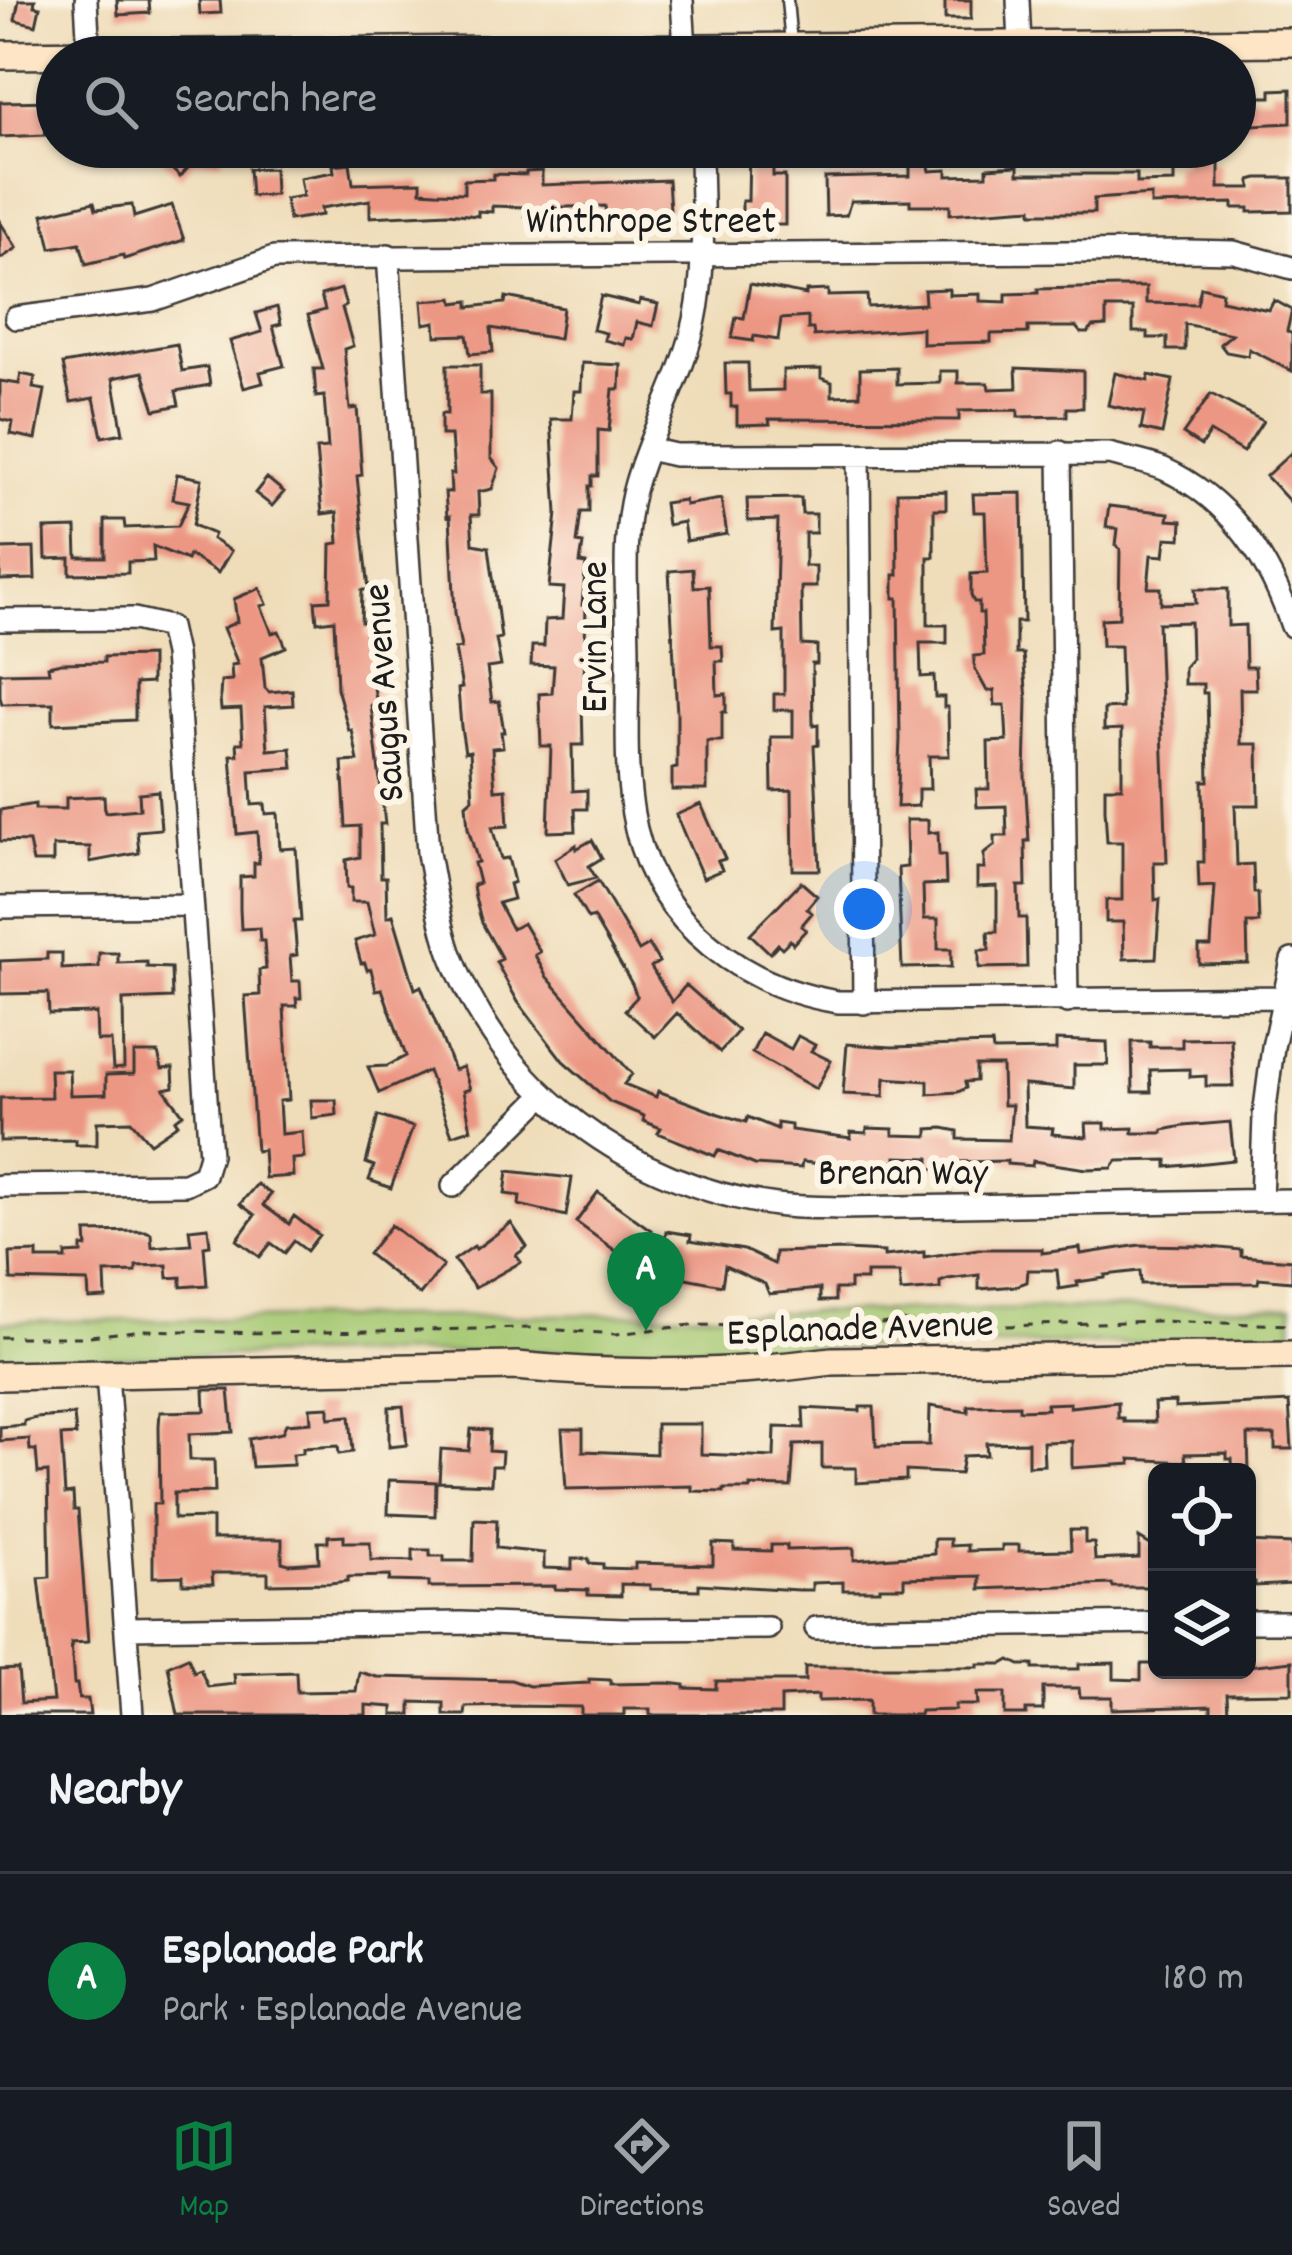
<!DOCTYPE html>
<meta charset="utf-8">
<style>
:root{--surface:#171b24;--page:#242831;--text:#f1f3f6;--muted:#9ea1a6;--line:#363941;--accent:#0b8043}
body{margin:0;font-family:Dekko,sans-serif;background:var(--page);color:var(--text)}
.controls{position:absolute;right:36px;bottom:36px;display:grid;overflow:hidden;border-radius:18px;box-shadow:0 3px 9px #0004}
.controls button{width:108px;height:108px;display:grid;place-items:center;padding:0;border:0;border-bottom:3px solid var(--line);background:var(--surface);color:var(--text);font:60px sans-serif}
.you{position:absolute;left:864px;top:909px;width:42px;height:42px;margin:-30px;border:9px solid #fff;border-radius:50%;background:#1a73e8;box-shadow:0 0 0 18px #1a73e833}
.badge{display:grid;place-items:center;width:78px;height:78px;border-radius:50%;background:var(--accent);color:#fff;font-size:39px;font-weight:700}
.pin{position:absolute;translate:-50% -99px;filter:drop-shadow(0 3px 6px #0008)}
.pin::after{content:'';position:absolute;top:63px;width:42px;height:36px;background:inherit;clip-path:polygon(0 0,100% 0,50% 100%)}
.list{margin:0;padding:0;list-style:none}
h2{display:flex;justify-content:space-between;align-items:center;height:156px;margin:0;padding:0 48px;font-size:51px}
h2 small{font-size:39px;font-weight:400;color:var(--muted)}
.list li{display:grid;grid-template-columns:78px 1fr auto;gap:36px;align-items:center;box-sizing:border-box;height:216px;padding:0 48px;border-top:3px solid var(--line)}
.list b{display:block;font-size:45px;white-space:nowrap}
.list p{margin:0;font-size:39px;white-space:nowrap;color:var(--muted)}
.list em{font-size:39px;font-style:normal;color:var(--muted)}
.icon{flex:none;width:66px;height:66px;fill:none;stroke:currentColor;stroke-width:2;stroke-linecap:round;stroke-linejoin:round}
.map{position:relative;flex:none;width:1292px;height:1715px;overflow:hidden}
.search{position:absolute;background:var(--surface);box-shadow:0 3px 9px #0004;left:36px;right:36px;top:36px;height:132px;display:flex;align-items:center;gap:30px;box-sizing:border-box;padding:0 42px;border-radius:66px;color:var(--muted);font-size:45px}
.sheet{height:372px;background:var(--surface)}
nav{display:flex;justify-content:space-around;align-items:center;box-sizing:border-box;height:168px;border-top:3px solid var(--line);background:var(--surface);font-size:33px;color:var(--muted)}
nav a{display:grid;justify-items:center;gap:6px}
nav .on{color:var(--accent)}
.map>svg:first-child{display:block}
.green{fill:#a5c872;stroke:#607247;stroke-width:3}
.building{fill:#ec9784}
.lines{fill:none;stroke-linecap:round;stroke-linejoin:round}
.lane-casing{stroke:#3c3934;stroke-width:15}
.street-casing{stroke:#3c3934;stroke-width:26}
.secondary-casing{stroke:#3c3934;stroke-width:32}
.path{stroke:#3c3934;stroke-width:3;stroke-dasharray:9 9;stroke-linecap:butt}
.lane{stroke:#fff;stroke-width:10}
.street{stroke:#fff;stroke-width:21}
.secondary{stroke:#fde5c5;stroke-width:27}
.labels{text-anchor:middle;stroke-width:12;stroke-linejoin:round;paint-order:stroke}
.street-label{font-size:39px;fill:#1c1c1c;stroke:#fcf5e5}
</style>
<div class="map">
<svg width="1292" height="1715" viewBox="0 0 1292 1715">
<rect width="100%" height="100%" fill="#fcf5e5"/>
<filter id="ink" filterUnits="userSpaceOnUse"><feTurbulence type="fractalNoise" baseFrequency=".00833" numOctaves="2"/><feDisplacementMap in="SourceGraphic" scale="24" xChannelSelector="R" yChannelSelector="G"/><feConvolveMatrix kernelMatrix="1 2 1 2 8 2 1 2 1" color-interpolation-filters="sRGB"/></filter>
<filter id="wash" filterUnits="userSpaceOnUse"><feTurbulence type="fractalNoise" baseFrequency=".004" numOctaves="4" result="noise"/><feDisplacementMap in="SourceGraphic" scale="48" xChannelSelector="R" yChannelSelector="G"/><feGaussianBlur stdDeviation="2.7" result="paint"/><feColorMatrix in="noise" values="0 0 0 0 0 0 0 0 0 0 0 0 0 0 0 0 0 1.4 0 .05"/><feComposite in="paint" operator="in"/></filter>
<g filter="url(#wash)">
<rect width="100%" height="100%" fill="#efddba"/>
<!-- green -->
<path class="green" d="M1292,1306V1341L0,1359V1322Z"/>
<g id="blocks">
<!-- building -->
<path class="building" d="M19,0H35L34,6L40,7L36,25L15,20Z
M117,0H149L150,13L118,15Z
M199,0H220L221,13L200,14Z
M945,0H971V19H945Z
M1291,89V123L1235,126V97H1271V90Z
M57,101V123H45V135L0,137V102Z
M173,147H222V160L194,161L180,177L161,158Z
M749,147H773V176H785V225H742V201H748Z
M1183,152H1206V163H1219V188H1251V180L1258,178H1292V211L1249,212V208H1233V203L1151,205V195L1094,199V213H1032V208L950,214V205H910V200L851,201L846,215L826,216L825,178L910,176V158H927L930,171L947,170V176L987,175V168L1018,166V174H1137V183L1174,182V164L1183,163Z
M350,163L353,184L421,182V191L436,192L464,193V180L493,179V174L526,175V172L542,171V185L668,180L670,210L606,214L605,206L566,207L549,209V215H525V207L492,206V212L478,211V216L448,213L370,217V200L321,208L322,215L289,220L285,199L303,196L300,178L334,172L333,165Z
M274,168L275,195L251,196L249,169Z
M94,202L96,209L132,205L134,217L172,205L184,240L124,259L123,255L86,264L80,243L51,248L43,214Z
M0,222L17,248L0,259Z
M750,284L806,295V291L828,290V296L867,295L868,307L925,304L924,290L949,289V295L980,294V301L1006,302V294L1038,293V289L1119,287H1146V303L1197,304L1201,287L1222,292L1221,300L1269,310L1274,300L1292,310L1287,331L1292,334V371L1249,349L1248,356L1226,352L1220,344L1232,334L1185,324V350H1167V338H1148V332H1133V308H1106V326L1093,327L1088,333H1081L1076,327H1028V333L991,334V342L922,344V328L814,336L813,329H808V317L781,319L778,340L754,336L753,341L732,338L736,317L744,318Z
M341,289L346,306L342,308L353,346L344,349L348,391L350,409L357,408L359,433L362,475L357,476L369,590H362L361,622H366V637H372L371,672L377,704L371,705L385,824H380L381,877H386L387,917L393,915L415,989L421,986L454,1070L463,1067L470,1089L463,1091L471,1129L452,1135L428,1071L379,1093L368,1067L387,1066L406,1056L382,989L376,990L371,969L367,970L365,963H361L355,941L375,935L367,902H351V888H347L346,860L360,857V826L346,827L342,762L358,761L352,730L349,731L337,688L334,620L317,622L315,601L330,600L331,544L339,543L337,512L322,514L316,449L328,448L324,396L316,397L314,369H323L308,315L325,310L321,295Z
M601,296L639,305L640,300L658,304L653,326L637,322L633,339L626,338L624,345L604,340L606,333L593,330Z
M506,297L563,308L559,339L491,328L493,352L470,354L467,335L436,336L435,322L424,324L422,301L453,298L454,303L469,301V307L505,303Z
M277,307L281,324L273,326L284,366L260,372L263,383L244,388L230,341L262,332L256,313Z
M177,344L182,371L207,367L210,385L176,391L179,405L155,410L143,372L113,378L123,433L102,437L94,398L71,402L63,364Z
M582,363L621,365L620,389H613L609,431L598,430V476H592V486H589V512H581L577,543L583,544L580,563L586,564L582,605H586L584,680H587V700L582,701L583,745H572L573,791L587,790V809H575L576,831L548,832L551,746H541L539,694L552,693L554,666L531,665L532,646H544L545,620L562,619L564,588L549,587L557,513L551,419H572L574,391H581Z
M725,363H748L749,391L783,390V370L821,369V378L832,382V396L860,395V369L897,368V384L940,383V371H958V383H988L989,389L1017,388L1016,368L1083,371V408H1067V416L1018,417V410L959,411V420L769,419L770,424L737,425V407H731V394H726Z
M447,365H480V394H491V458L499,468L492,489L478,492L479,515H471L473,544L489,547L501,638L496,639L501,666L487,668L492,702L499,701L504,732H501L503,747L492,748L495,790L506,789L508,826L492,827L501,859L508,858L514,882L509,884L513,899L498,903L512,929L523,923L540,952L535,955L546,976L632,1074L624,1084L656,1097L658,1091L719,1114L746,1122L748,1117L777,1129V1123L791,1125V1130L851,1138V1132L866,1133L867,1128L893,1129V1135L928,1136V1129L943,1128L958,1131V1139L1009,1140L1012,1105H1003L1002,1066H976V1081L965,1082L966,1088L958,1092L928,1094V1081L885,1078L884,1096L843,1094L847,1044L892,1047L992,1044L993,1051L1056,1050V1040L1107,1042L1108,1065H1074V1089L1024,1085L1025,1126L1053,1128L1052,1134L1087,1137L1086,1123H1105V1129L1133,1128V1133H1163V1130L1184,1126L1230,1122L1234,1160L1167,1167V1160L1117,1161L1112,1168L1087,1169L1033,1161L1032,1166L1007,1164V1161L958,1162V1168L929,1169V1158L896,1157V1162H883V1167L862,1168L802,1162L801,1168L755,1165L718,1150L715,1156L658,1133L661,1128L643,1121L644,1116L610,1102L563,1061L518,1002L496,962L502,959L482,923L475,898L473,885L479,883L474,863L478,862L468,828L466,804L473,798L470,751L465,752L461,727L458,689L462,688L455,649L461,648L455,613L450,516L447,517L445,492H451L450,474H454L451,435H441V414H447Z
M1115,373L1148,381L1149,375L1173,380L1162,434L1141,429L1144,413L1108,405Z
M21,374L35,377L33,388L45,390L36,439L11,434L13,422L0,419V381L19,384Z
M1211,394L1263,421L1243,452L1210,432L1201,446L1183,434Z
M1292,452V504L1266,476Z
M177,474L202,479L193,525L214,534L212,539L231,551L218,573L189,555L187,560L153,546L154,561L128,562V573L70,574V558L46,559L45,529L76,528L77,557H105V520H124L125,528L178,526L189,502L173,499Z
M267,478L284,492L272,506L255,493Z
M946,491V509H934V557H928V625H947V643H920L921,677L934,676L935,697H944V707H948L949,756H929L930,789H918V806L897,807L900,739L898,598H894V575H898L897,492Z
M1022,493L1024,622H1016V654H1023L1027,700L1025,776L1029,841H1025L1026,886H1018L1019,918H1026L1027,967L979,968V950H989L988,932H997V886L977,887V869H984V854L995,845V836H1007L1006,806L977,807L976,789H989L988,742L1007,741L1005,705H995L994,690L987,691L975,669L974,656L984,655L983,613H979V602H974L971,595V574L987,573L985,512H974L973,494Z
M801,498L802,514H816V533H805V566H816V587H801L802,645L817,646V664H812L813,726L818,725V745L814,746L820,870H793L792,790L772,791L771,737H793V710H774V694H784V632L775,633L778,520L748,521L747,499Z
M721,499L727,534L686,541L683,522L667,525L664,503L684,500L685,505Z
M1109,506L1169,513L1168,520L1182,521L1181,539L1166,538L1164,556L1151,555L1148,588H1161V604L1196,603L1195,589H1228V626L1245,625L1246,667H1255L1256,689H1240L1241,744H1258L1259,805H1235L1237,865L1253,864L1254,893H1258L1259,923H1247L1248,963L1199,964V946H1211L1215,886L1199,887L1198,862H1204L1203,781H1209L1207,693H1203V684H1184V667L1191,659L1190,622L1158,623L1167,862H1154L1155,900L1160,899L1156,958L1124,959L1123,922H1106V900H1122V842H1107L1105,809V787H1122V729L1104,730V709L1122,708L1120,646H1102L1101,619L1119,618L1120,549L1116,545L1118,529L1106,527Z
M34,548L35,579L0,580V549Z
M693,569L694,587L709,586L711,646H722L723,661H716L717,695L726,694V712H722V741H707V790H672V769L677,768V714L669,571Z
M260,588L267,604L261,606L272,633L279,631L286,647L262,657L265,688L269,692L292,690L293,705L265,707L268,750L291,748L293,768L250,771L252,805L265,804L266,814L278,813L280,849L296,848L301,921H294L297,955L290,956L292,981H300L301,998H296L297,1006H284L289,1100L279,1101L281,1134L302,1132L304,1158L292,1159L293,1176L265,1178L263,1150L256,1151L245,996L260,995L259,970L266,969L264,941H260L259,928L241,929L240,909V877L254,876V863H259L257,832L237,834L231,755H238L237,743H243L241,709L221,710L220,697L221,681L232,680L231,665L238,664L223,628L237,622L234,599Z
M151,656V683L135,684V720L53,724V703L2,704L0,697V673L49,672L48,666L61,663L104,662V657Z
M158,791L161,829L137,831L139,853L90,862V847L53,846V862H33L29,842L0,841V810L35,804V809H66V798L104,796L105,812L140,809L139,793Z
M701,804L725,859L718,861L722,870L703,878L676,815Z
M906,820H928V833L938,832L939,855H945L946,884L923,885L924,919H938V949H951V967L902,968L898,868L907,867Z
M592,840L602,858L589,866L596,878L568,885L555,859L576,845V849Z
M598,881L639,951L649,945L659,962L651,967L672,1002L686,985L738,1031L720,1052L677,1013L655,1037L625,1010L637,997L632,984L593,917L588,919L574,895Z
M801,882L817,896L807,908L812,913L801,926L806,930L793,944L790,940L782,948L778,944L770,953L750,934Z
M47,953H62V969L99,967V953H118V963L147,962V967L171,968L172,998L123,1000L124,1068L113,1069L111,1041H97L96,1013L49,1014L48,993L0,994V961L47,959Z
M762,1033L791,1049L798,1036L815,1045L811,1051L831,1061L816,1089L752,1053Z
M1231,1038L1233,1086H1206V1076L1190,1077V1069L1150,1070L1151,1092H1133L1132,1042H1150V1047H1182V1039Z
M134,1053H158L162,1069L173,1068L174,1087L164,1089L183,1114L175,1120L178,1124L150,1143L131,1121L97,1122V1145H76V1140L0,1141V1098L51,1097L50,1070H69L70,1095L106,1094V1075L134,1074Z
M311,1100H336L337,1115L312,1118Z
M378,1116L413,1127L391,1188L369,1180L374,1166L366,1163Z
M508,1171L572,1178L566,1216L519,1205L520,1196L505,1194Z
M257,1184L271,1194L263,1205L289,1224L294,1216L319,1235L307,1251L294,1241L285,1253L271,1243L260,1257L237,1240L255,1215L240,1204Z
M598,1192L651,1230L628,1260L576,1222Z
M511,1223L527,1247L516,1255L521,1262L475,1288L454,1260L474,1246L476,1249Z
M391,1225L443,1266L420,1295L368,1254Z
M208,1227L210,1245L204,1246L207,1285L181,1287V1277L168,1278L167,1265L136,1266V1272L105,1273L106,1298L89,1299L88,1282L11,1280L10,1253L37,1252V1259H66V1254L82,1253V1247H87L86,1232L145,1231L151,1233L152,1247L191,1244L189,1229Z
M666,1231L691,1235L690,1241L744,1250L774,1264L775,1252L845,1250L884,1252V1256L924,1252V1257L978,1249H1042V1253L1080,1248L1081,1254L1140,1245L1200,1246L1241,1250V1256L1292,1260V1281L1259,1278L1258,1283L1141,1284L1140,1271L1105,1275V1278L1077,1282L1078,1286L1059,1289L1057,1270H1028L1027,1282L1016,1286L979,1289V1275L948,1279L940,1282V1289L901,1292L899,1273H866V1280H850V1289H835V1301H820V1289L769,1294L765,1284L725,1266L722,1285L660,1273L661,1267L653,1265L657,1235L665,1240Z
M204,1390H229L233,1432L189,1434L190,1460H214L215,1492L174,1493V1519L212,1518V1539H282V1562L289,1564L319,1562L318,1542H328V1536L344,1535V1542H370L371,1560L413,1561V1550H430V1556H444V1561H473L474,1519L497,1520L496,1548L544,1553V1568L572,1569V1559H589V1563L603,1564V1568L635,1569V1563L713,1565V1543L734,1544V1550L771,1551V1545H787V1550L854,1548V1560L934,1554V1539H950V1546L967,1545V1551L1002,1550V1545H1019V1551L1071,1550L1070,1530H1085V1543H1094L1095,1560L1139,1558V1538L1157,1549V1587H1113L1112,1584L980,1589V1576L904,1578V1587H880V1590H843V1582L812,1583V1590H798L699,1584V1590L650,1589V1585L621,1584V1596L588,1595V1590L555,1589V1586L429,1587V1582L389,1581L390,1576L348,1577V1581L330,1583L268,1584V1573H212L213,1584H183V1576L153,1577V1504H160L159,1426L160,1412L205,1411Z
M1118,1402V1418H1124V1422H1155L1154,1403L1175,1402V1408L1289,1402L1292,1449H1275V1435H1248L1249,1472H1233L1232,1459H1227V1453L1185,1454L1186,1462L1130,1459L1131,1464L1072,1468V1441L1043,1442L1044,1465L1028,1466V1442L986,1443L987,1455L963,1456L960,1474L906,1471V1480L856,1483V1468H822V1444L794,1445L791,1487L750,1486V1489H724V1492L692,1491V1486L566,1489L562,1429H583V1451L656,1454V1424H701V1454L774,1457L775,1427L804,1428L803,1408L860,1411V1407H874L876,1446L929,1445L930,1406L968,1412V1406L1019,1405V1410L1047,1409L1046,1404L1070,1403V1407Z
M403,1406L407,1445L389,1447V1407Z
M329,1407V1418L350,1416L353,1452L339,1454L338,1446L303,1448V1453L293,1454V1465L252,1467L249,1439L282,1433L286,1424L311,1422L310,1408Z
M74,1415L76,1435L61,1436L65,1494L73,1493L74,1510H78L88,1642L71,1643L74,1684H77L79,1699H88L90,1715H0V1670L18,1669L21,1703L53,1701L39,1578L50,1577L48,1472L38,1473L36,1450H30L29,1439L0,1441V1427L24,1425V1421L36,1418Z
M471,1429L490,1430L489,1451L502,1452L501,1466H492L491,1484L439,1482L441,1449L469,1451Z
M389,1480L436,1482L435,1516L388,1514Z
M1247,1542L1292,1544V1584L1255,1586V1582H1247Z
M188,1657L194,1672L200,1669L208,1687L235,1684L234,1674L296,1672L297,1692L356,1691L359,1672L377,1677L511,1680L529,1686L589,1683V1679L610,1680V1684L668,1683L685,1685V1688L716,1689V1681H805V1667H978V1664H1003L1010,1660L1020,1665H1033V1669H1079V1664L1114,1663V1679L1141,1680V1664H1157V1670H1247V1666L1292,1661V1693L1227,1694L1228,1715H1211V1706L1112,1709V1697H1080L1079,1688H1043V1710H1026V1715H1005V1693H977L978,1705H955V1710L920,1711L919,1715H869V1700L818,1701V1695L781,1697V1715H650V1709H624V1715H581V1707L511,1706L466,1707L465,1715H444V1703L411,1702V1715H393V1707L366,1705V1715H178L168,1666Z"/>
</g>
</g>
<g filter="url(#ink)">
<use href="#blocks" fill-opacity="0" stroke="#3c3934" stroke-width="3"/>
<g class="lines">
<!-- lane casing -->
<g class="lane-casing">
<path id="lane" d="M787,0L791,44"/>
</g>
<!-- street casing -->
<g class="street-casing">
<path id="street" d="M86,0L89,54
M682,0L685,49
M1018,0L1020,45
M701,147C701,204 707,264 695,320C683,377 652,427 636,483C620,537 628,600 628,656C628,712 623,773 636,829C659,925 744,987 838,1002L1285,997
M388,255L428,853C434,885 439,920 450,952C502,1091 630,1185 776,1205C797,1208 819,1207 841,1208L1292,1200
M16,318L153,300L274,258L1186,251L1234,252L1292,268
M648,449L675,455L1109,454C1127,459 1147,462 1164,469C1230,499 1269,559 1292,626
M1060,452L1067,1002
M859,456L864,1003
M0,620L134,619L169,627L175,654L210,1155L204,1175L185,1184L0,1186
M0,907L192,905
M453,1186L543,1096
M1261,1201L1264,1116L1273,1047L1292,960
M107,1374L132,1715
M1247,1622H1292
M127,1628L461,1623L624,1629L768,1628
M816,1628L1157,1623"/>
</g>
<!-- secondary casing -->
<g class="secondary-casing">
<path id="secondary" d="M0,55L1292,42
M0,1376L516,1366C619,1376 729,1375 832,1361L1292,1355"/>
</g>
<!-- path -->
<path class="path" d="M0,1337H82L143,1330L266,1333L530,1328L616,1334L692,1325L850,1328L903,1321L947,1328L1155,1321L1292,1325"/>
<!-- lane -->
<use href="#lane" class="lane"/>
<!-- street -->
<use href="#street" class="street"/>
<!-- secondary -->
<use href="#secondary" class="secondary"/>
</g>
</g>
<g class="labels">
<!-- street labels -->
<g class="street-label">
<text x="651" y="232">Winthrope Street</text>
<text transform="translate(592 637) rotate(-90)" y="14">Ervin Lane</text>
<text transform="translate(381 693) rotate(-94)" y="14">Saugus Avenue</text>
<text x="903" y="1184">Brenan Way</text>
<text transform="translate(860 1325) rotate(-2)" y="14">Esplanade Avenue</text>
</g>
</g>
</svg>
<div class="controls">
<button><svg class="icon" aria-label="locate" viewBox="0 0 24 24"><circle cx="12" cy="12" r="6"/><path d="M12 2v4M12 18v4M2 12h4M18 12h4"/></svg></button>
<button><svg class="icon" aria-label="layers" viewBox="0 0 24 24"><path d="M12 4l9 5-9 5-9-5zM3 14l9 5 9-5"/></svg></button>
</div>
<div class="you"></div>
<div class="pin badge" style="left:646px;top:1331px">A</div>
<div class="search"><svg class="icon" aria-label="search" viewBox="0 0 24 24"><circle cx="10" cy="10" r="6"/><path d="M15 15l6 6"/></svg>Search here</div>
</div>
<section class="sheet">
<h2>Nearby<small></small></h2>
<ul class="list">
<li><span class="badge">A</span><div><b>Esplanade Park</b><p>Park · Esplanade Avenue</p></div><em>180 m</em></li>
</ul>
</section>
<nav>
<a class="on"><svg class="icon" aria-label="map" viewBox="0 0 24 24"><path d="M3 6l6-2 6 2 6-2v14l-6 2-6-2-6 2zM9 4v14M15 6v14"/></svg>Map</a>
<a><svg class="icon" aria-label="directions" viewBox="0 0 24 24"><path d="M12 3l9 9-9 9-9-9zM9 14v-3h6M13 9l2 2-2 2"/></svg>Directions</a>
<a><svg class="icon" aria-label="saved" viewBox="0 0 24 24"><path d="M7 4h10v16l-5-4-5 4z"/></svg>Saved</a>
</nav>
